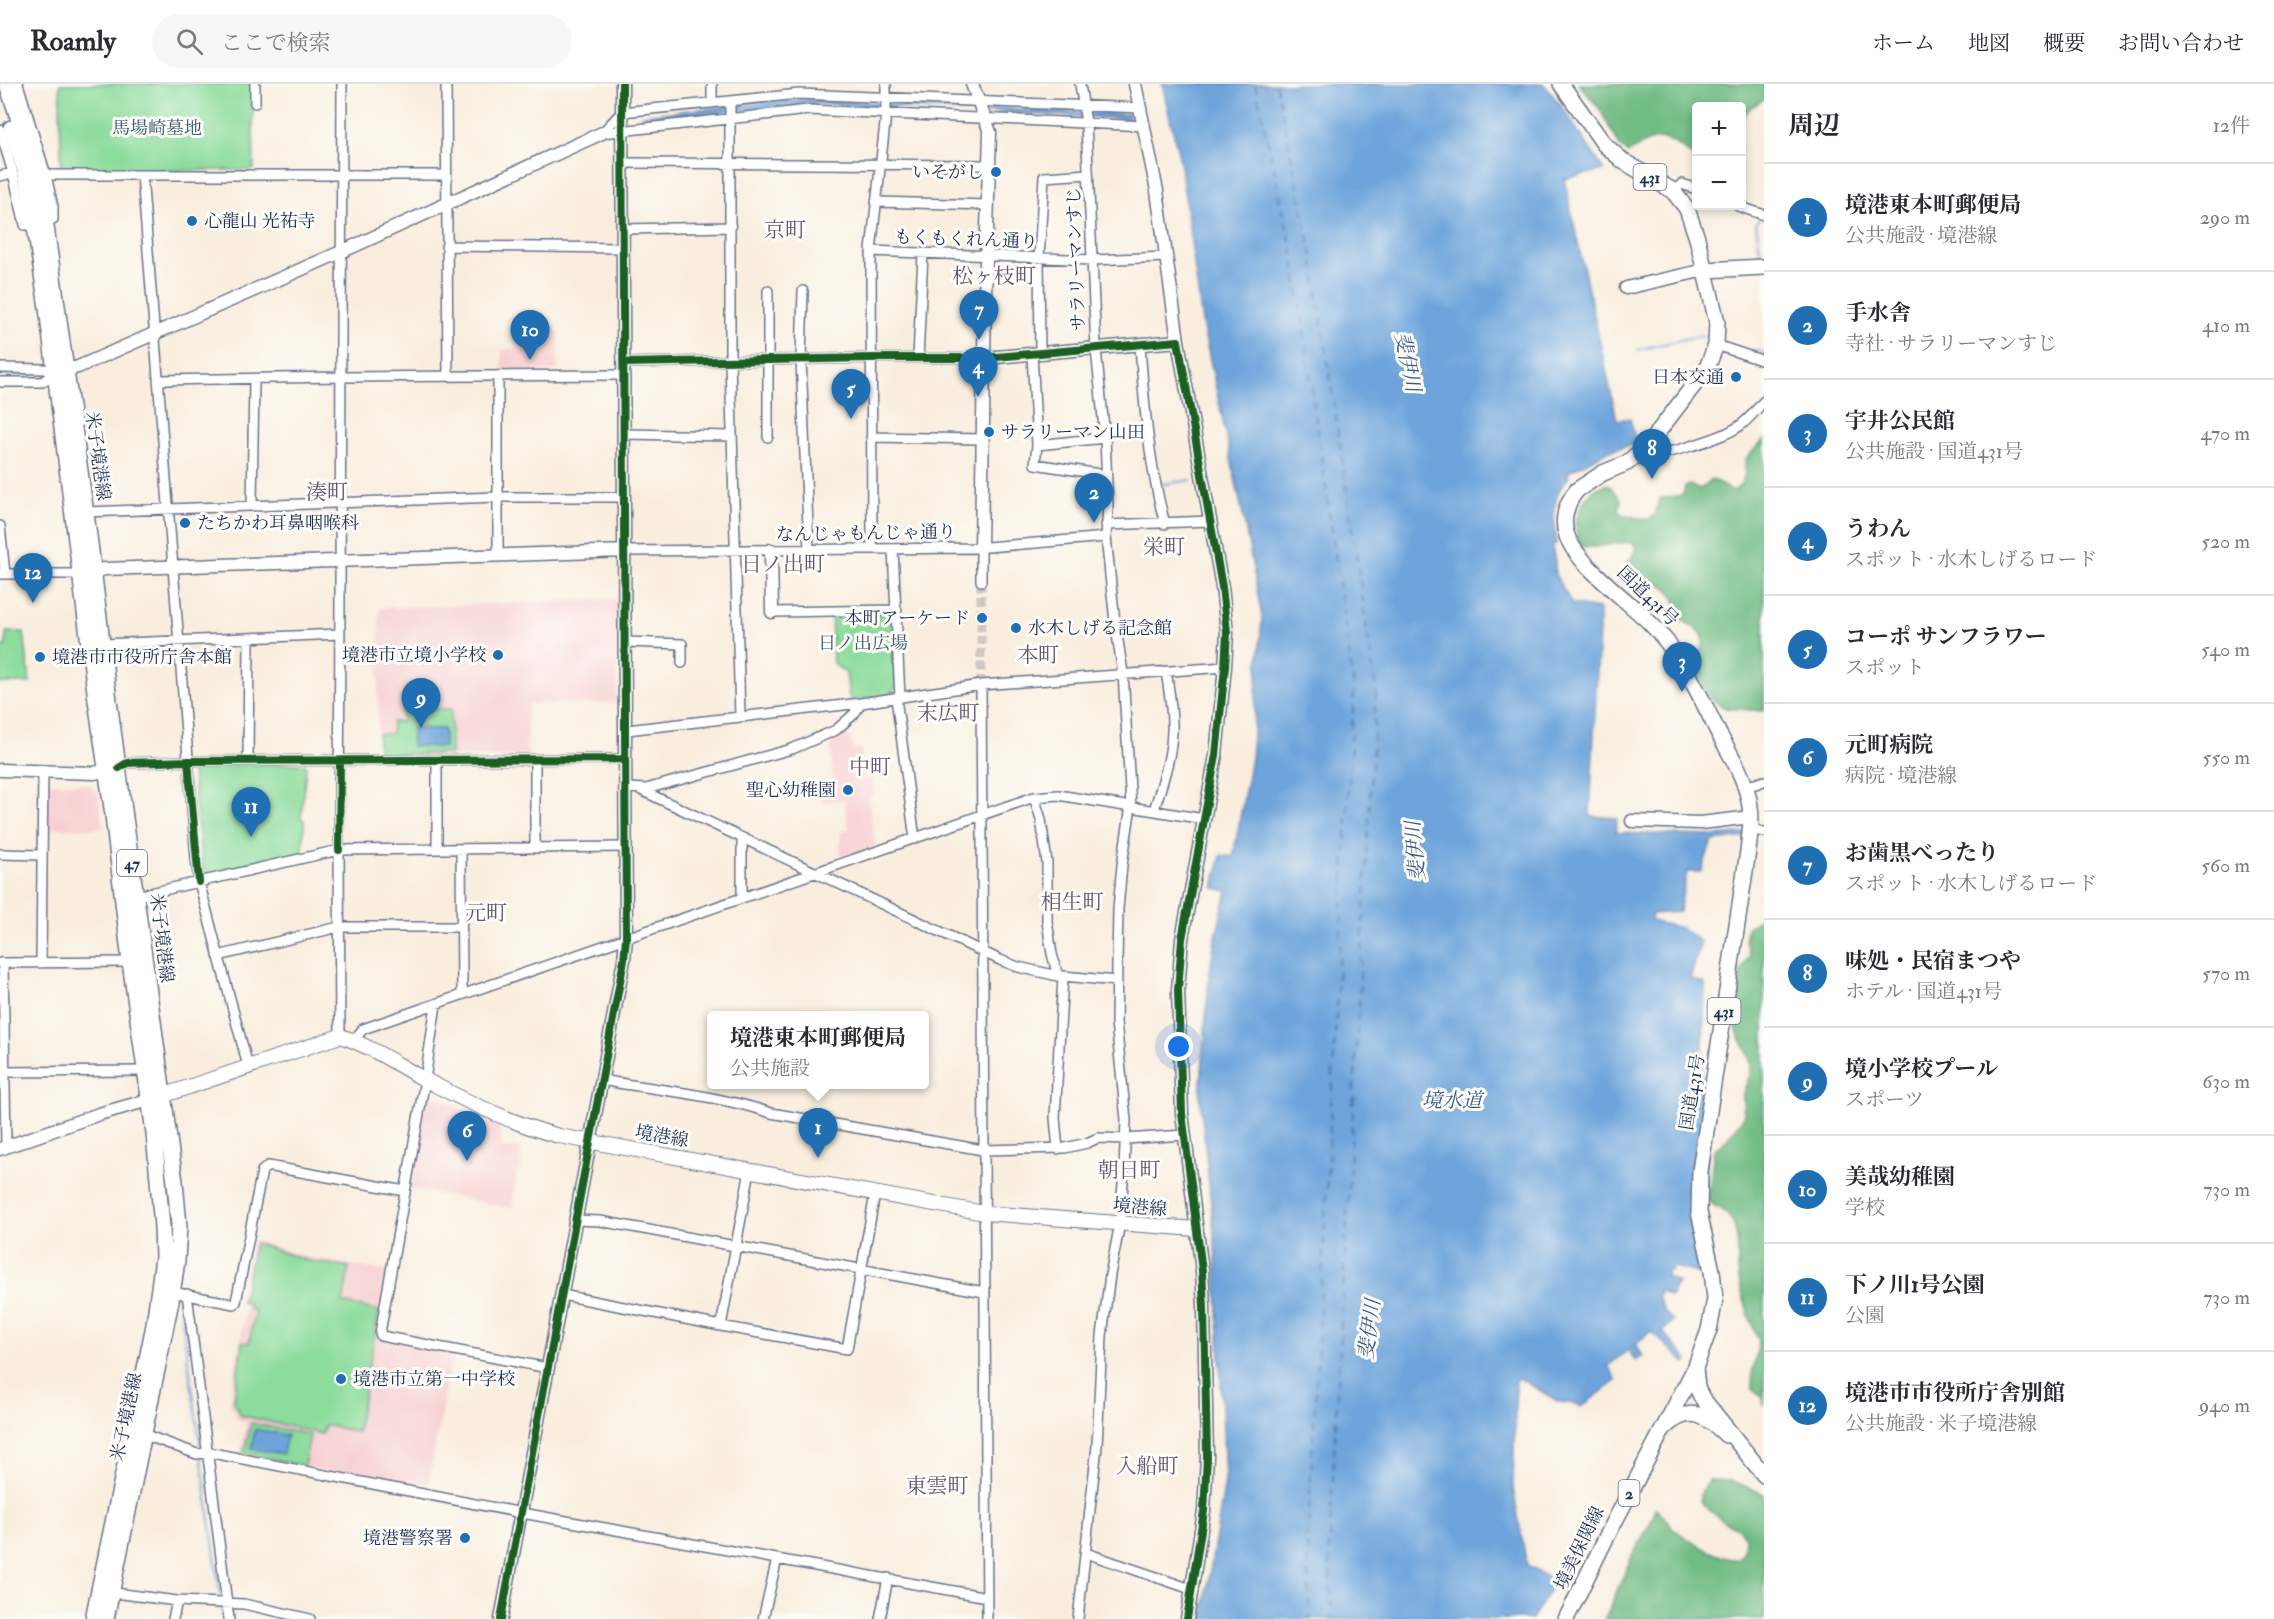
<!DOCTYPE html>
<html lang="ja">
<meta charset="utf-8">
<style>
:root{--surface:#fff;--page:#f7f7f7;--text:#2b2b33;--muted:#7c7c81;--line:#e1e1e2;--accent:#1f6fb2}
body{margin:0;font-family:"IM FELL Double Pica","Noto Serif JP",serif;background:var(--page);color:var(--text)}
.controls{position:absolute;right:18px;top:18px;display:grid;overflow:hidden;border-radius:6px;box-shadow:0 3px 9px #0003}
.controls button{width:54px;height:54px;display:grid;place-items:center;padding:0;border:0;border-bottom:2px solid var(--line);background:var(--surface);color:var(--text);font:30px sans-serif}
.you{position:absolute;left:1179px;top:963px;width:21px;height:21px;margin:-15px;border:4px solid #fff;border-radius:50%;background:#1a73e8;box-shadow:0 0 0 9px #1a73e833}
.badge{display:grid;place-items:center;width:39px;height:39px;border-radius:50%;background:var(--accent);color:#fff;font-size:20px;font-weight:700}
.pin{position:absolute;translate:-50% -50px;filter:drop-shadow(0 2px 3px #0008)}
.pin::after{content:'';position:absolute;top:32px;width:21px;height:18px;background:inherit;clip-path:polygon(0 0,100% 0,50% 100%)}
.popup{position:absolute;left:707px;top:927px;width:222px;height:78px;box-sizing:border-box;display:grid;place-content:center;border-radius:6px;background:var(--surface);filter:drop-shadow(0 2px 4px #0005);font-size:20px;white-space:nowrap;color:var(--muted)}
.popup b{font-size:22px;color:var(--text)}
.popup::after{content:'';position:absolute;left:50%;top:100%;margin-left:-12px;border:12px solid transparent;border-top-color:var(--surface)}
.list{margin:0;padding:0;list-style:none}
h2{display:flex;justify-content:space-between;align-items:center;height:78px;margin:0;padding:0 24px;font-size:26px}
h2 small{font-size:20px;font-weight:400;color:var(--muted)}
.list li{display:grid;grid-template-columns:39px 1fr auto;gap:18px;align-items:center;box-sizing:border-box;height:108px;padding:0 24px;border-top:2px solid var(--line)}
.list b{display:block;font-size:22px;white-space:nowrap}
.list p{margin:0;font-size:20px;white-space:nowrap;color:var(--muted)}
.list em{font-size:20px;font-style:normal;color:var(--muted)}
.icon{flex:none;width:33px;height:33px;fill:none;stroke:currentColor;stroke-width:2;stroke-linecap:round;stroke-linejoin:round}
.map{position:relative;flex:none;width:1764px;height:1535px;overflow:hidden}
header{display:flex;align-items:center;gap:36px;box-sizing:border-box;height:84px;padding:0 30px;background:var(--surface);border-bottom:2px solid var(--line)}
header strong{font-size:28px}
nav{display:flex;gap:33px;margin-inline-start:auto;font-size:21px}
.search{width:420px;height:54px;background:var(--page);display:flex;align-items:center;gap:15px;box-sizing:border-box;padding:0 21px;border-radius:33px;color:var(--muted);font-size:22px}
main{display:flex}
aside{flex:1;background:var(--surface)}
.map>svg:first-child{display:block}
.built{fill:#f7cfd1}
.green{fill:#8cdc9c;stroke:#54867d;stroke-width:1.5}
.forest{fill:#71bc84;stroke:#467671;stroke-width:1.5}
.water{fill:#6da4db;stroke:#446a9c;stroke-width:1.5}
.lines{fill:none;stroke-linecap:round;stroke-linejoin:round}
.stream{stroke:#6da4db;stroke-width:2}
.ferry{stroke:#38588a;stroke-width:1.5;stroke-dasharray:8 6;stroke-linecap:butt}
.minor-tunnel{stroke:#cdc8c4;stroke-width:9;stroke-dasharray:9 4.5;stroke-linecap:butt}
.minor-casing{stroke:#69728b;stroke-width:12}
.tertiary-casing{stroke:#69728b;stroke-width:15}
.secondary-casing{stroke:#69728b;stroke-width:16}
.primary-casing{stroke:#69728b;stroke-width:18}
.trunk-casing{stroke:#69728b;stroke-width:18}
.minor{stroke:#fff;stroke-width:9}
.tertiary{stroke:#fff;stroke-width:12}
.secondary{stroke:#fff;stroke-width:14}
.primary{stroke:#fff;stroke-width:15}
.trunk{stroke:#fff;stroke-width:15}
.cycleway-casing{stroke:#fdfcf7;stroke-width:11}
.cycleway{stroke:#1b5e20;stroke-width:8}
.poi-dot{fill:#1f6fb2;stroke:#fdfcf7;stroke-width:2}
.labels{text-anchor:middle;stroke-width:6;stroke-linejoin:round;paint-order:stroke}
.shield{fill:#fdfcf7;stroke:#5f6c8c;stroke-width:1.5}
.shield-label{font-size:16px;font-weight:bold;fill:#1b2f5e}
.park-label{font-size:18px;fill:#375a6e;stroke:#fdfcf7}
.poi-label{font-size:18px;fill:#1b2f5e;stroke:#fdfcf7;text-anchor:end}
.street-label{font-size:18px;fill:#1b2f5e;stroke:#fdfcf7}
.water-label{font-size:20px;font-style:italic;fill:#38588a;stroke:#fdfcf7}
.quarter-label{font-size:21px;fill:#675571;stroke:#fdfcf7}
</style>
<header>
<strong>Roamly</strong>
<div class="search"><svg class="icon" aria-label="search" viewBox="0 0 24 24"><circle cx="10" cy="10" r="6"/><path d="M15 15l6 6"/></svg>ここで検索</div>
<nav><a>ホーム</a><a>地図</a><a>概要</a><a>お問い合わせ</a></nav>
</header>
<main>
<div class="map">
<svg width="1764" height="1535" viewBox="0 0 1764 1535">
<rect width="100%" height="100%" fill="#fdfcf7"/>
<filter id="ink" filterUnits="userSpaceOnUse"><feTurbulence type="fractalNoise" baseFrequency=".0167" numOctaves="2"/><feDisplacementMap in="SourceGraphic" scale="12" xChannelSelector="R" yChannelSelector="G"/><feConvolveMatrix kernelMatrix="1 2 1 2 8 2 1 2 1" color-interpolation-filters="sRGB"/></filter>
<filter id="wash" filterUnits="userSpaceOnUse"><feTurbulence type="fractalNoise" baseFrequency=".008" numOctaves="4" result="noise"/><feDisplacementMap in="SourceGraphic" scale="24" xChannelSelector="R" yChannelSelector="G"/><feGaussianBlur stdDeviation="1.35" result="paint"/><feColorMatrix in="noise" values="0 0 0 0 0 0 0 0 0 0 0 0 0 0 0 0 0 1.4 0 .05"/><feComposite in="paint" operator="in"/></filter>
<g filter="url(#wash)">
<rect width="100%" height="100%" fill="#f9eede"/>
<!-- built -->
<path class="built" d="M546,245L559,246L558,287L502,288V265L545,266Z
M618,515L617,619L527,620V672L377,673L379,524Z
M845,642L854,665H861L863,695L872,694L875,711L868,712L876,763L841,775L840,748L849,745L844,716L823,718L821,700L833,697L830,653Z
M46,699L88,700L99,710L103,744L46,745Z
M427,1008L499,1043L503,1065L520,1063L522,1088H517L512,1124L408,1104Z
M252,1156L307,1173L387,1187L378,1252L452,1270L427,1408L240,1369L246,1338L238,1336L230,1319L246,1221L240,1220Z"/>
<!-- green -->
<path class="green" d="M60,0H252L254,86L61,87Z
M831,528L892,530L896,603L889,611L852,617L849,613L846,589L833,579Z
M6,548H24L30,599H0V562H6Z
M402,625H451V670H386V672H378V650H391L392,638H402Z
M195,680H303L306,682L301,735L304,736L303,769L203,793L192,684Z
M255,1159L308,1177L349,1183L343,1219L379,1227L357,1348L325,1341L322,1350L240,1331L234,1318L242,1258L249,1259L255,1227L248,1225L249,1219L242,1218Z
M251,1339L310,1351L304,1382L244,1369Z"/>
<!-- forest -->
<path class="forest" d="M1579,0H1764V15L1750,24L1742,34V22H1696V72H1692C1664,50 1659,49 1629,69L1621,64L1599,24Z
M1764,355V627L1725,624L1711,615L1694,585L1693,577L1697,569L1702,564L1704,557L1701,548L1679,534C1676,506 1665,496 1636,496L1629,488V479L1636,464L1633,459C1614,456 1600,467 1580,462C1570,437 1581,407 1608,400L1621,415L1619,426L1621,430L1648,436L1655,430L1660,415L1683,411L1685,403L1689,401L1701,405C1715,388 1716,401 1734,407C1745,399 1746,388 1745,376Z
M1764,831V1322L1763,1314L1753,1305L1752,1290L1759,1256C1751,1241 1738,1201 1738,1184C1737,1168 1740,1153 1732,1137C1727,1126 1716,1125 1708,1116L1714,1066L1725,1057L1744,1033C1744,1025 1742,1018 1743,1010C1745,1001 1751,992 1751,983C1751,970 1740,956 1736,944C1731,926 1737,885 1750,872L1745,856L1747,844Z
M1709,1396L1733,1397L1764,1410V1535H1605L1632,1472L1653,1434L1655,1424C1663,1428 1665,1436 1671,1442C1685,1455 1720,1477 1739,1475L1744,1467L1745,1453L1738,1444L1723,1437L1700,1418L1702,1406Z"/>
<!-- water -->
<path class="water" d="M1162,0H1544L1563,24L1604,86L1564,95L1617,336L1630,334L1635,354V360L1608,367L1568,388L1569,393C1551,410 1553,435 1557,459L1552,462L1555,477V490L1572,520L1600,525L1590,732L1617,734L1616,749L1712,752L1745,749V753L1712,757L1701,788H1687L1679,828L1652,830L1651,837L1681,844L1701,858L1690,895L1705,899L1702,993L1708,995L1705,1184L1697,1189L1675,1183L1666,1189V1193L1678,1198L1670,1213L1661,1207L1658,1213L1665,1229L1673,1236L1663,1248L1688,1276L1686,1280L1651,1247L1636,1260L1643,1272L1636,1277L1628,1266L1608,1282L1617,1296L1581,1323L1578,1320L1559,1318L1519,1294L1516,1295L1513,1404L1527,1482L1555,1497L1532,1535H1202L1225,1397L1215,1159L1200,1012L1209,894L1214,861L1227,807L1214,804L1221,771L1233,773L1251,674L1262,533L1245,441L1202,238L1180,77Z
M804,15L1129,30V35L813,20L641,36V31Z
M412,644L444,645V663L412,662Z
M255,1345L287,1351L283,1370L251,1365Z"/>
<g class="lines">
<!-- stream -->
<path class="stream" d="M1760,134L1756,139L1761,177
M1753,265L1764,269
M1637,266L1698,252H1711
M0,291H33
M1158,401L1191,396
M167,1109L168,1121
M180,1221L201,1366
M201,1372L221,1515
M221,1521L223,1535"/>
<!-- ferry -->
<path class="ferry" d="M1255,0L1293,170L1354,605L1307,1464L1310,1535
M1276,0L1312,171L1376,606L1329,1464L1332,1535"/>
</g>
</g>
<g filter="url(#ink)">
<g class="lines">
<!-- minor-tunnel -->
<path class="minor-tunnel" d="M981,601V497"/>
<!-- minor casing -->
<g class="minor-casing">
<path id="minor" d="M18,0L46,91
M446,0L448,292
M712,0V19
M730,17V276L740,633
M255,19V0
M0,46L13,89L25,141L34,140
M602,49L622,28L799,10L1141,24
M602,49L808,26L1145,42
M622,79L989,81
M142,91L196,775L199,798L248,982
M0,92L13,89
M1673,107L1682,100L1696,105
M876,118L988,121
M1738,122L1764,131
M45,138L53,135V123L46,91H446
M623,145L731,143
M446,162L623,164
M871,167L1092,176L1167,173
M768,207V353
M803,207L801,275L809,466
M1140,261C1144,321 1149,381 1165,440
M1716,261L1764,277
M1032,270L1037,361L1105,354
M1040,270L1039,174L1044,93L1088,90
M918,274L923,170
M624,279L871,274H984
M0,284L44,285L55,289
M498,293V472
M159,296L340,293L624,291
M0,298H42L55,289
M624,350L732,352
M871,353L982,355
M1037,361L1035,380L1106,391
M1636,372C1653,376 1722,354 1738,343C1748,337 1756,326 1764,317
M252,421L254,295
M86,428L497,413H625
M1106,441L1210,437
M0,442L5,490
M872,465L871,167L886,30V0
M893,465L900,614
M626,467L976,464L1106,453
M0,490H81
M981,497V463
M772,528L897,526
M626,558L682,560V579
M103,560L340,550
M981,601L987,1535
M896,614L915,755
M627,646L861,619L981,601L1225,583
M535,676V764
M248,677L249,554
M119,684L127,679L188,677L626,675
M1746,703L1764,697
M626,704L646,705L792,665L836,646L854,630L861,619
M641,706L1000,876L1018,883L1058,892
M1034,713L1041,735L1047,779V837L1052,870L1058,892H1063
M1154,726C1162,700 1171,675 1172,648C1173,627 1169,607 1166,587
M1750,745L1764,748
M437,765V676
M461,765L462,909
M0,770L42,771
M137,812L339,766L626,763
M742,814V754
M218,872L339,843H461
M0,879L130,878
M3,879L6,1062
M41,879L43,687
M436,920L425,996L380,1249L381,1252L548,1284
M340,952L339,766L342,0
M354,956L363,945L1034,713L1058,711L1204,735
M1,988L145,987
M601,996C657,1006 717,1011 771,1029L983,1066L1065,1064L1087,1059L1098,1054L1126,1055L1184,1051
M1058,1065L1055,1034L1063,892L1117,897
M575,1136L600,1137L984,1208
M172,1208L234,1220L236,1218L262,1087L268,1082L405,1107
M187,1210L229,1535
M562,1211L721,1242L750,1086
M721,1242L847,1265L875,1110
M140,1349L197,1370L207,1368L522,1429L987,1513
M1086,1469L1191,1505
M107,1508L177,1517L244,1520L310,1535
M173,1535L177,1517
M763,1535L777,1475
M880,1535L888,1494
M1078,1535L1097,1362L1102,1252L1110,1191L1120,1139L1124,1086L1126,1036L1116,938L1118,825L1122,781L1131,722L1123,589L1115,538L1106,453L1108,423L1105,354L1096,265L1086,39L1080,0"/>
</g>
<!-- tertiary casing -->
<g class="tertiary-casing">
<path id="tertiary" d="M972,0L990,48L985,211L981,463
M1135,0L1157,107L1178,257
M1626,204L1705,186
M984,274L1178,257L1222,503L1227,548L1225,583L1216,671L1182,855L1178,906L1182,1029L1202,1187L1204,1223L1207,1373L1204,1427L1187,1535
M59,288L78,283L341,168L602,49
M771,466L772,528
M85,489L105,485L626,467
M0,686L94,689L115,685
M1632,737L1701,739L1751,733
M0,1065L99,1030L149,1016
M501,1535L624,876L626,854L622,0"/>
</g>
<!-- secondary casing -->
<g class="secondary-casing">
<path id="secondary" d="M153,1015L340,952C369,961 396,980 422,994C465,1017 512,1040 559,1052L984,1129L1196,1145"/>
</g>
<!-- primary casing -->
<g class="primary-casing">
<path id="primary" d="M7,0L35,84L42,114L90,459L109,617L175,1098L179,1142L177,1177L171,1217L106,1535
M11,44L25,86L31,116L47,224L96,616L113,731L130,878L154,1049L162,1143L163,1174L154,1241L93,1535
M1665,1343C1689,1320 1706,1331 1726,1351
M1566,1535L1606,1454L1695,1284"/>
</g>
<!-- trunk casing -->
<g class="trunk-casing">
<path id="trunk" d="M1561,0L1604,60L1623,77L1673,107L1687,125L1697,154L1717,238L1716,261L1707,284L1648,361L1627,379L1603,389L1577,406C1566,419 1561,436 1567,452C1577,480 1627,516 1649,538C1681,569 1699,610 1719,650C1730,670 1743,690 1748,712C1753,730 1750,749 1748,767L1700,1087L1699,1128L1712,1187L1715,1215L1709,1246L1695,1284L1697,1304L1702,1314L1764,1391
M1705,186L1764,183"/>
</g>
<!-- minor -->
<use href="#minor" class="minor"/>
<!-- tertiary -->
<use href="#tertiary" class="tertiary"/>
<!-- secondary -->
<use href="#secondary" class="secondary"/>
<!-- primary -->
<use href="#primary" class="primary"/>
<!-- trunk -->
<use href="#trunk" class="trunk"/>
<!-- cycleway casing -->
<g class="cycleway-casing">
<path id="cycleway" d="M624,279L871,274H984L1178,257L1222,503L1227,548L1225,583L1216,671L1182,855L1178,906L1182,1029L1202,1187L1204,1223L1207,1373L1204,1427L1187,1535
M188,677L199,798
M119,684L127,679L188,677L626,675
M339,766L340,677
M501,1535L624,876L626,854L622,0"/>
</g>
<!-- cycleway -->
<use href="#cycleway" class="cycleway"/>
</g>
</g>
<!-- markers -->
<g class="poi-dot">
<circle cx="996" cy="88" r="6"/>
<circle cx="192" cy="137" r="6"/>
<circle cx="1736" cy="293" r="6"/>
<circle cx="989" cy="348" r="6"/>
<circle cx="185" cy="439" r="6"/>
<circle cx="982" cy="534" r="6"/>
<circle cx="1016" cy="544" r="6"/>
<circle cx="498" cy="571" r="6"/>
<circle cx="40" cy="573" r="6"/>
<circle cx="848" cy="706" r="6"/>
<circle cx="341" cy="1295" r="6"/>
<circle cx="465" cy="1454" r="6"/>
</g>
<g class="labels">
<!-- shield labels -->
<g class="shield">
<rect x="1633.5" y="80" width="33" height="26" rx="4.5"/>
<rect x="117" y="766" width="30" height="26" rx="4.5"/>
<rect x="1707.5" y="914" width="33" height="26" rx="4.5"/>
<rect x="1618.5" y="1396" width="21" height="26" rx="4.5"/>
</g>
<g class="shield-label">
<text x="1650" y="99">431</text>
<text x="132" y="785">47</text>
<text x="1724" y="933">431</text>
<text x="1629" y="1415">2</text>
</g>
<!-- park labels -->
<g class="park-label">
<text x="157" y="50">馬場崎墓地</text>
<text x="863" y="565">日ノ出広場</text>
</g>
<!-- poi labels -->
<g class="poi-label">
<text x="984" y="94">いそがし</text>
<text x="204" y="143" text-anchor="start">心龍山 光祐寺</text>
<text x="1724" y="299">日本交通</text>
<text x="1001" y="354" text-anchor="start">サラリーマン山田</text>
<text x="197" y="445" text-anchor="start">たちかわ耳鼻咽喉科</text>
<text x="970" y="540">本町アーケード</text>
<text x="1028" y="550" text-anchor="start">水木しげる記念館</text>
<text x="486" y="577">境港市立境小学校</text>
<text x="52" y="579" text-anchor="start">境港市市役所庁舎本館</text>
<text x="836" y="712">聖心幼稚園</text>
<text x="353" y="1301" text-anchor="start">境港市立第一中学校</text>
<text x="453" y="1460">境港警察署</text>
</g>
<!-- street labels -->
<g class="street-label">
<text transform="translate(966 155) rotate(2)" y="6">もくもくれん通り</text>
<text transform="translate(1076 175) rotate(-92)" y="6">サラリーマンすじ</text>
<text transform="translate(98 372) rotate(82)" y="6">米子境港線</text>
<text transform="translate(866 449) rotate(-1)" y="6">なんじゃもんじゃ通り</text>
<text transform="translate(1648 512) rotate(44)" y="6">国道431号</text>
<text transform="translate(162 854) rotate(83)" y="6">米子境港線</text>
<text transform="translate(1692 1008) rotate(-81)" y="6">国道431号</text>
<text transform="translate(662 1052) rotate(10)" y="6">境港線</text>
<text transform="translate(1140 1123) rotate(5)" y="6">境港線</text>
<text transform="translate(126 1333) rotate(-78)" y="6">米子境港線</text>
<text transform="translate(1579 1464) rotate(-64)" y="6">境美保関線</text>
</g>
<!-- water labels -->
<g class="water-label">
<text transform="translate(1408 278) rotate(78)" y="7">斐伊川</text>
<text transform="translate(1415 767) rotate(-95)" y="7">斐伊川</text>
<text x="1452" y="1023">境水道</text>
<text transform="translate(1369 1245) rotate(-83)" y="7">斐伊川</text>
</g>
<!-- quarter labels -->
<g class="quarter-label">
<text x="785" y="153">京町</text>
<text x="994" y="199">松ヶ枝町</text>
<text x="327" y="415">湊町</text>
<text x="1164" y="470">栄町</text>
<text x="783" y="487">日ノ出町</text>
<text x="1038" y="578">本町</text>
<text x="948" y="636">末広町</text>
<text x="870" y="690">中町</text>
<text x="1072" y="825">相生町</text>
<text x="486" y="836">元町</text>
<text x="1129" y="1093">朝日町</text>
<text x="1147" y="1389">入船町</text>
<text x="937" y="1409">東雲町</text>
</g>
</g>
</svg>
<div class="controls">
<button>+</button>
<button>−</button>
</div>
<div class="you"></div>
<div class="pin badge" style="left:818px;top:1074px">1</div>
<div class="popup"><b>境港東本町郵便局</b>公共施設</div>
<div class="pin badge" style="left:1094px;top:439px">2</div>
<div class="pin badge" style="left:1682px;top:608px">3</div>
<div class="pin badge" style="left:978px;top:313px">4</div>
<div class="pin badge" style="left:851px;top:335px">5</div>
<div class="pin badge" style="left:467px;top:1077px">6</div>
<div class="pin badge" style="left:979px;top:256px">7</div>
<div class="pin badge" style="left:1652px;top:395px">8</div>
<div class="pin badge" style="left:421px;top:644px">9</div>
<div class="pin badge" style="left:530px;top:276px">10</div>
<div class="pin badge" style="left:251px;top:753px">11</div>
<div class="pin badge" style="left:33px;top:519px">12</div>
</div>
<aside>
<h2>周辺<small>12件</small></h2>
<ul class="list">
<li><span class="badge">1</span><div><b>境港東本町郵便局</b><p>公共施設 · 境港線</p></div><em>290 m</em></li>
<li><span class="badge">2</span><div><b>手水舎</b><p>寺社 · サラリーマンすじ</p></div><em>410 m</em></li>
<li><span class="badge">3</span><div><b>宇井公民館</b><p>公共施設 · 国道431号</p></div><em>470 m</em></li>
<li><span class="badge">4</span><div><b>うわん</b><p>スポット · 水木しげるロード</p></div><em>520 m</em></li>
<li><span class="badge">5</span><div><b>コーポ サンフラワー</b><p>スポット</p></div><em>540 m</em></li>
<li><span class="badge">6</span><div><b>元町病院</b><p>病院 · 境港線</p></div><em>550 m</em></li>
<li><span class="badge">7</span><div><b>お歯黒べったり</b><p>スポット · 水木しげるロード</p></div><em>560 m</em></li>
<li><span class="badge">8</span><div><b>味処・民宿まつや</b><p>ホテル · 国道431号</p></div><em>570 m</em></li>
<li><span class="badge">9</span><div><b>境小学校プール</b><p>スポーツ</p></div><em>630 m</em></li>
<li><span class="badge">10</span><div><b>美哉幼稚園</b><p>学校</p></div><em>730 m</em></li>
<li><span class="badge">11</span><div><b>下ノ川1号公園</b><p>公園</p></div><em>730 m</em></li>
<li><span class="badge">12</span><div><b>境港市市役所庁舎別館</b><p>公共施設 · 米子境港線</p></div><em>940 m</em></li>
</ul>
</aside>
</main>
